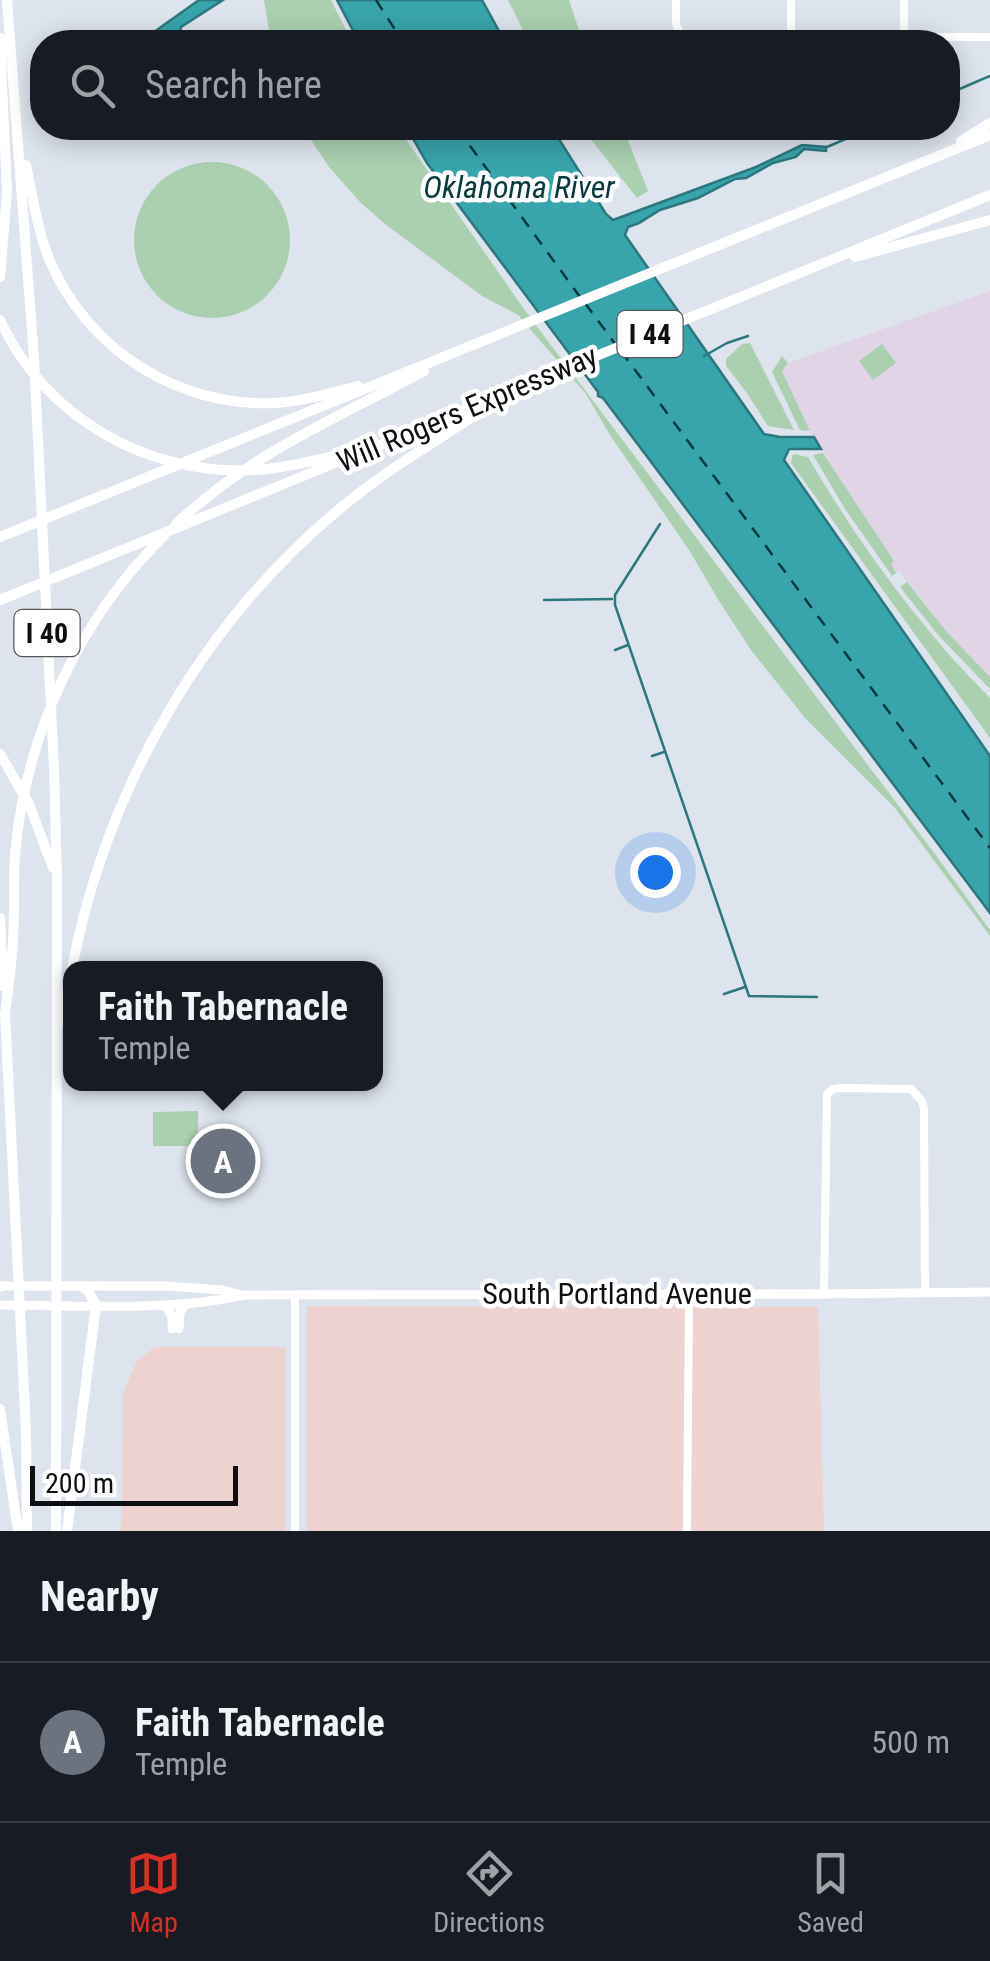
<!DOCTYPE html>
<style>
:root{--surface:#171b24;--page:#20242c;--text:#f1f3f6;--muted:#9ea1a6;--line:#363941;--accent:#d93025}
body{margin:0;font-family:"Roboto Condensed",sans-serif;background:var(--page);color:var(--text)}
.scale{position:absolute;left:30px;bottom:25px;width:208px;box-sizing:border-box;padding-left:10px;border:5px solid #0d0f12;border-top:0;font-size:28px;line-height:35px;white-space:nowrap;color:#0d0f12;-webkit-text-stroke:8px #fff;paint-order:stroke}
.you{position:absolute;left:655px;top:872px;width:35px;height:35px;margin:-25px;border:8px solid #fff;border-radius:50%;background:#1a73e8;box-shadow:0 0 0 15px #1a73e833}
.badge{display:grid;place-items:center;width:65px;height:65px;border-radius:50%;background:var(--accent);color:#fff;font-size:32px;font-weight:700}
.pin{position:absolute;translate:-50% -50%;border:5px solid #fff;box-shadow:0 2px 10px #0006}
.popup{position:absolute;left:63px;top:961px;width:320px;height:130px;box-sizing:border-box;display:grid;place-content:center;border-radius:20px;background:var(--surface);filter:drop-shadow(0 2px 8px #0005);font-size:32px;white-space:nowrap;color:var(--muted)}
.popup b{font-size:38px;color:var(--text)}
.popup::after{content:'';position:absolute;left:50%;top:100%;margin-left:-20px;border:20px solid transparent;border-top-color:var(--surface)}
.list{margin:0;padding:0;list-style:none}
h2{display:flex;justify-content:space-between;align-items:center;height:130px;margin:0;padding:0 40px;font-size:42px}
h2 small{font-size:32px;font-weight:400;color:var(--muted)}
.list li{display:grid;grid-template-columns:65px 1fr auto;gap:30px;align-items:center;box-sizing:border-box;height:160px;padding:0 40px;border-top:2px solid var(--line)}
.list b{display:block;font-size:38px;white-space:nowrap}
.list p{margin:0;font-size:32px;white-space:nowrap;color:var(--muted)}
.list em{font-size:32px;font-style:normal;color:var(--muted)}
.icon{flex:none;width:55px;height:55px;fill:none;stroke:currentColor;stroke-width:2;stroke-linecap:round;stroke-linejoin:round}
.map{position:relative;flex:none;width:990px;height:1531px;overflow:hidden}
.search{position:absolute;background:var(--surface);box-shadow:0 5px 25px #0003;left:30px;right:30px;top:30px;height:110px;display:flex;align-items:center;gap:25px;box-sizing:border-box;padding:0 35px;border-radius:40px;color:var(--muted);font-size:38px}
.sheet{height:290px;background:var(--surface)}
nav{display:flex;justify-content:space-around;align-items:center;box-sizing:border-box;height:140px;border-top:2px solid var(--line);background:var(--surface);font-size:28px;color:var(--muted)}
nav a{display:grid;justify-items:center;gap:5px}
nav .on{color:var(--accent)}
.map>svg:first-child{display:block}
.commercial{fill:#e2d4e7}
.industrial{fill:#edd2cf}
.green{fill:#aad0b0}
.water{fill:#38a4ab;stroke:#2b777d;stroke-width:2.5}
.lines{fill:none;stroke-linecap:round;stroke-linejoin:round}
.stream{stroke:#2b777d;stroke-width:2.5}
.ferry{stroke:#083a3e;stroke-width:2.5;stroke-dasharray:12 10;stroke-linecap:butt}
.minor{stroke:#fff;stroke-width:8}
.major{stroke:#fff;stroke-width:9}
.highway{stroke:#fff;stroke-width:10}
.labels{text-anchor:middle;stroke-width:9;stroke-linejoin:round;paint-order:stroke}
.shield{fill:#fff;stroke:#565759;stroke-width:2.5}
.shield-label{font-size:28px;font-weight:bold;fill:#0d0f12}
.street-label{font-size:30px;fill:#0d0f12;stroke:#fff}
.water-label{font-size:32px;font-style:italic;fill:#083a3e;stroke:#fff}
</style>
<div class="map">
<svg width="990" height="1531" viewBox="0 0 990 1531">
<rect width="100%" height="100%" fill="#dde4ed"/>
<!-- commercial -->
<path class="commercial" d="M990,291V677L946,631L899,571L896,573L890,564L893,561L851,498L810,431L782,371L788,363Z"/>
<!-- industrial -->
<path class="industrial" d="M307,1306L818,1307L824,1531H307Z
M155,1347H286V1531H120L122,1515L123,1393L137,1361Z"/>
<!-- green -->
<path class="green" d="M264,0H331L352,42H271Z
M508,0H569L583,42H529Z
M303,128H398L526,312L935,854L990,930V936L895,808L805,718L751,650L719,601L689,550L610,435L586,394L573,379L518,315L482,296L385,224L361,203L329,167Z
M582,128H623L648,191L637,198Z
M134 240a78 78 0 1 1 156 0a78 78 0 1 1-156 0Z
M750,343L794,430L768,426L747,393L726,366V359L742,344Z
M882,344L896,363L873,380L859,361Z
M782,356L788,363L782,371L810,431L800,430L772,372Z
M823,453L894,561L891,564L896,573L892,576L845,509L813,455Z
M793,454L808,457C859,544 919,627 990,698V738L791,463Z
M907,582L946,631L990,677V689L939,636L900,587Z
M88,1084H155V1090H92Z
M198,1111V1146H153V1112Z"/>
<!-- water -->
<path class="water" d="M199,0H223L181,27L180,33L169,42H140Z
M337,0H482L505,42H359Z
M407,128H552L606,214L613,220L756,167L802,145L826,147V151L804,149L796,157L773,163L746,178L735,179L698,198L660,210L639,223L628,227L625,235L764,434L780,437H814L821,449H789L784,460L990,756V913L603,398L598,396V392L427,163Z"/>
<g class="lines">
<!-- stream -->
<path class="stream" d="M948,94L990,76
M827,147L871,128
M704,356L727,343L748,336
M660,524L615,595V605L749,996L817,997
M544,600L612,599
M615,650L628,645
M652,756L664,752
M724,994L745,987"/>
<!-- ferry -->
<path class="ferry" d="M376,0L403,42
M457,128L580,297
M585,303L616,345
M621,351L990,848"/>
<!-- minor -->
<path class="minor" d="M676,0V24L680,34L691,36L990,37
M791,0V35
M904,0V37
M824,1294L827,1094L833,1089L841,1088L911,1089L921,1100L924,1108L925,1292
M295,1295V1531
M687,1531L689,1295"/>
<!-- major -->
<path class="major" d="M0,1286H167L222,1290L242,1295
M0,1305C78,1305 168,1312 244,1295L824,1294L990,1292
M165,1305L172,1316V1329
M179,1329L180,1312L186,1304"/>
<!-- highway -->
<path class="highway" d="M7,0L34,358L54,769L57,878L56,1531
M0,38L7,192L0,277
M961,141L990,123
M26,165C33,197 37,230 50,261C88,350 179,408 276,403C304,401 331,393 358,386
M855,257L990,220
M0,320C45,418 148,476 255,470C288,468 320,459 353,451
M176,524C250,454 335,419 424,371
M0,537L990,135
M0,600L990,195
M0,754L29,804L53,868
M0,918L3,986
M72,968C107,787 204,618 348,502C396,463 449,434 499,399
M5,1013L26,1431L27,1531
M5,1015C8,989 12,964 13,939C15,911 13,883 15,855C25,736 79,619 164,536
M60,1022L70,979
M0,1287L1,1286
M0,1409L18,1531
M67,1531L96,1305L88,1291L81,1286"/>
</g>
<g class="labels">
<!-- shield labels -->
<g class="shield">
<rect x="617.5" y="311" width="65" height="46" rx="8"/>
<rect x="14.5" y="610" width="65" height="46" rx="8"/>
</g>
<g class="shield-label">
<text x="650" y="344">I 44</text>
<text x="47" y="643">I 40</text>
</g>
<!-- street labels -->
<g class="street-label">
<text transform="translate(467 409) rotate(-23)" y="10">Will Rogers Expressway</text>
<text x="617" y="1304">South Portland Avenue</text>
</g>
<!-- water labels -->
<g class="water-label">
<text x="519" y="198">Oklahoma River</text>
</g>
</g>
</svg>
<div class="scale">200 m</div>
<div class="you"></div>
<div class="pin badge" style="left:223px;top:1161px;background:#6b7280">A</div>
<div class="popup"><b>Faith Tabernacle</b>Temple</div>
<div class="search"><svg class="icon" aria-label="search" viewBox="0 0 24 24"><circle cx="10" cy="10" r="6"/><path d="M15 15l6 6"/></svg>Search here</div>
</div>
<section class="sheet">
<h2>Nearby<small></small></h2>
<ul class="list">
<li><span class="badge" style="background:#6b7280">A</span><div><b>Faith Tabernacle</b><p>Temple</p></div><em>500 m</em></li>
</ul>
</section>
<nav>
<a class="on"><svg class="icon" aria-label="map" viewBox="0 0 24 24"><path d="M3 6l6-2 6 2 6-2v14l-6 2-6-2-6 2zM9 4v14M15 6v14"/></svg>Map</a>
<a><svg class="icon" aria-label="directions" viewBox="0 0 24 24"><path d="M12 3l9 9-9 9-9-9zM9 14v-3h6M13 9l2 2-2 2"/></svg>Directions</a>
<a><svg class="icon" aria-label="saved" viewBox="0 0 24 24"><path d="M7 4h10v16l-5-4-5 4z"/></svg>Saved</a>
</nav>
